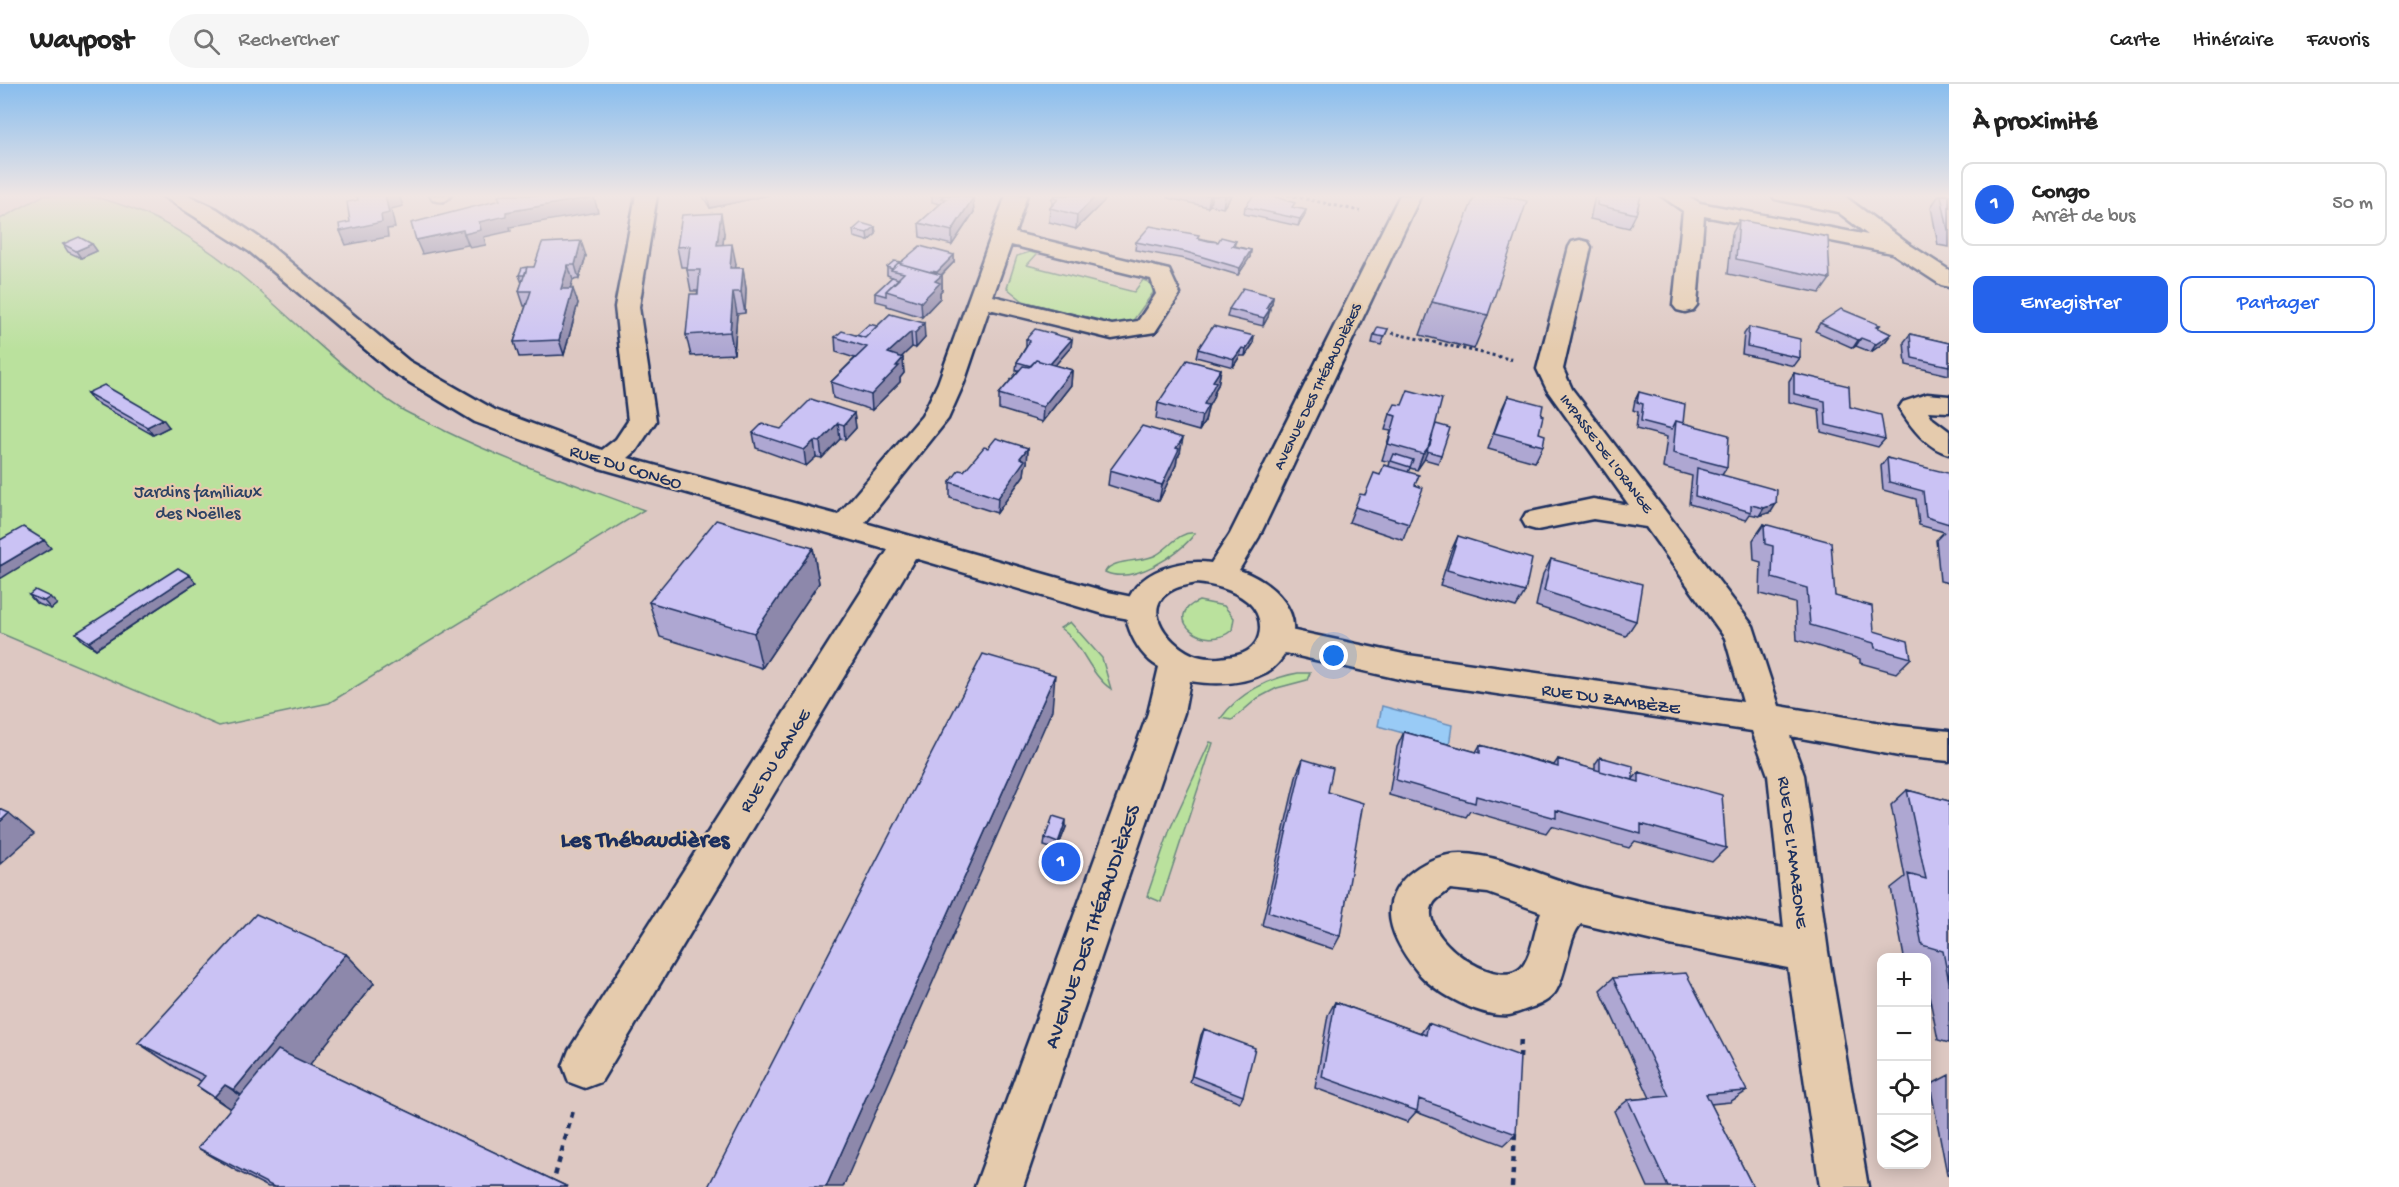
<!DOCTYPE html>
<html lang="fr">
<meta charset="utf-8">
<style>
:root{--surface:#fff;--page:#f6f6f6;--text:#222;--muted:#767676;--line:#e0e0e0;--accent:#2563eb}
body{margin:0;font-family:"Gochi Hand",sans-serif;background:var(--page);color:var(--text)}
.controls{position:absolute;right:18px;bottom:18px;display:grid;overflow:hidden;border-radius:12px;box-shadow:0 3px 15px #0003}
.controls button{width:54px;height:54px;display:grid;place-items:center;padding:0;border:0;border-bottom:2px solid var(--line);background:var(--surface);color:var(--text);font:30px sans-serif}
.you{position:absolute;left:1334px;top:572px;width:21px;height:21px;margin:-15px;border:4px solid #fff;border-radius:50%;background:#1a73e8;box-shadow:0 0 0 9px #1a73e833}
.badge{display:grid;place-items:center;width:39px;height:39px;border-radius:50%;background:var(--accent);color:#fff;font-size:20px;font-weight:700}
.pin{position:absolute;translate:-50% -50%;border:3px solid #fff;box-shadow:0 2px 6px #0006}
.list{margin:0;padding:0;list-style:none}
h2{display:flex;justify-content:space-between;align-items:center;height:78px;margin:0;padding:0 24px;font-size:26px}
h2 small{font-size:20px;font-weight:400;color:var(--muted)}
.list li{display:grid;grid-template-columns:39px 1fr auto;gap:18px;align-items:center;box-sizing:border-box;height:84px;margin:0 12px 12px;padding:0 12px;border:2px solid var(--line);border-radius:12px}
.list b{display:block;font-size:22px;white-space:nowrap}
.list p{margin:0;font-size:20px;white-space:nowrap;color:var(--muted)}
.list em{font-size:20px;font-style:normal;color:var(--muted)}
.actions{display:flex;gap:12px;padding:18px 24px}
.actions a{flex:1;padding:14px 0;border:2px solid var(--accent);border-radius:12px;text-align:center;font-size:21px;color:var(--accent)}
.actions .main{background:var(--accent);color:#fff}
.icon{flex:none;width:33px;height:33px;fill:none;stroke:currentColor;stroke-width:2;stroke-linecap:round;stroke-linejoin:round}
.map{position:relative;flex:none;width:1949px;height:1103px;overflow:hidden}
header{display:flex;align-items:center;gap:36px;box-sizing:border-box;height:84px;padding:0 30px;background:var(--surface);border-bottom:2px solid var(--line)}
header strong{font-size:28px}
nav{display:flex;gap:33px;margin-inline-start:auto;font-size:21px}
.search{width:420px;height:54px;background:var(--page);display:flex;align-items:center;gap:15px;box-sizing:border-box;padding:0 21px;border-radius:33px;color:var(--muted);font-size:22px}
main{display:flex}
aside{flex:1;background:var(--surface)}
.map>svg:first-child{display:block}
.green{fill:#bae19d;stroke:#6a887e;stroke-width:1.5}
.water{fill:#99cbf6;stroke:#678db9;stroke-width:1.5}
.lines{fill:none;stroke-linecap:round;stroke-linejoin:round}
.street-casing{stroke:#1b2f5e;stroke-width:5}
.secondary-casing{stroke:#1b2f5e;stroke-width:5}
.path-far1{stroke:#1b2f5e;stroke-width:3;stroke-dasharray:3 3;stroke-linecap:butt}
.path{stroke:#1b2f5e;stroke-width:4.5;stroke-dasharray:6 6;stroke-linecap:butt}
.street{fill:#e5cbad;fill-rule:evenodd}
.secondary{fill:#e5cbad;fill-rule:evenodd}
.wall{fill:#aea7d2;stroke:#1b2f5e;stroke-width:1.5}
.shaded-wall{fill:#8d88ab;stroke:#1b2f5e;stroke-width:1.5}
.building{fill:#cac2f4;stroke:#1b2f5e;stroke-width:1.5}
.labels{text-anchor:middle;stroke-width:4.5;stroke-linejoin:round;paint-order:stroke}
.far-street-label{font-size:15px;fill:#1b2f5e;stroke:#e5cbad}
.street-label{font-size:18px;fill:#1b2f5e;stroke:#e5cbad}
.park-label{font-size:18px;fill:#2b4164;stroke:#e5cbad}
.near-street-label{font-size:21px;fill:#1b2f5e;stroke:#e5cbad}
.district-label{font-size:24px;font-weight:bold;fill:#1b2f5e;stroke:#e5cbad}
</style>
<header>
<strong>Waypost</strong>
<div class="search"><svg class="icon" aria-label="search" viewBox="0 0 24 24"><circle cx="10" cy="10" r="6"/><path d="M15 15l6 6"/></svg>Rechercher</div>
<nav><a>Carte</a><a>Itinéraire</a><a>Favoris</a></nav>
</header>
<main>
<div class="map">
<svg width="1949" height="1103" viewBox="0 0 1949 1103">
<rect width="100%" height="100%" fill="#ddc8c2"/>
<filter id="ink" filterUnits="userSpaceOnUse"><feTurbulence type="fractalNoise" baseFrequency=".0167" numOctaves="2"/><feDisplacementMap in="SourceGraphic" scale="12" xChannelSelector="R" yChannelSelector="G"/><feConvolveMatrix kernelMatrix="1 2 1 2 8 2 1 2 1" color-interpolation-filters="sRGB"/></filter>
<g filter="url(#ink)">
<!-- green -->
<path class="green" d="M44,111C58,111 75,109 89,112C223,140 292,255 401,325C414,333 431,339 445,347C509,378 577,401 644,426L329,619L219,642L0,549V135Z
M1030,168L1037,170L1027,181L1134,208L1143,196L1148,198L1155,206L1132,238L1115,241L1023,217L1007,204L1017,172Z
M1195,449C1180,471 1132,501 1105,488C1111,475 1141,478 1154,472C1168,466 1178,447 1195,449Z
M1199,517L1224,522L1234,534L1232,546C1205,570 1160,532 1199,517Z
M1070,538L1102,574L1111,605C1089,590 1084,561 1060,544Z
M1298,589H1310L1307,596L1277,604L1258,614L1232,636L1221,634C1238,610 1269,594 1298,589Z
M1210,658L1213,659L1161,818L1147,812L1170,745Z"/>
<!-- water -->
<path class="water" d="M1382,622L1452,641L1449,662L1378,642Z"/>
<g class="lines">
<!-- street casing -->
<g class="street-casing">
<path id="street" d="M161,111H188L217,125L266,158L409,277L495,326L602,366L616,355L628,337L615,223L636,111H657L639,223L656,337L636,367L628,374L838,431L922,332L938,299L1006,111H1027L1015,149L1169,186L1180,210L1155,248L1112,255L989,225L964,299L948,335L865,439L1108,508L1152,517L1157,525L1152,533L1141,537L1107,531L915,474L601,998L585,1004L569,998L563,982L569,966L888,466L596,383L475,338L391,287L250,168ZM1011,161L1151,195L1156,210L1138,237L1112,241L993,212Z
M430,111H451C446,119 441,118 433,116Z
M1660,111H1686L1700,119L1868,151L1838,128L1775,115L1772,111H1843L1907,159L1949,186V203L1941,201L1892,169L1704,132L1697,221L1693,226L1685,228L1677,226L1673,221L1683,127Z
M1580,156L1588,158L1591,163L1563,285L1572,305L1753,542L1779,622L1899,642L1949,647V677L1899,672L1790,652L1804,691L1828,868L1868,1103H1820L1788,884L1670,861L1581,840C1568,853 1568,887 1556,907C1549,917 1541,920 1530,924C1524,926 1515,930 1509,931C1481,934 1433,908 1417,887C1405,872 1391,851 1390,831C1388,795 1430,769 1462,770C1502,771 1548,795 1588,805C1652,822 1718,832 1784,844L1768,691L1752,647L1408,597L1276,567L1264,564L1259,555L1264,546L1276,543L1408,571L1743,618L1725,554L1646,443L1593,435L1537,446L1526,443L1522,436L1526,429L1593,415L1629,421L1547,306L1537,285L1569,163L1572,158ZM1450,805L1488,809L1541,828C1535,843 1532,873 1521,884C1496,908 1417,851 1433,820C1436,814 1445,810 1450,805Z
M1927,310L1949,312V328L1928,327L1933,335L1949,347V370C1926,364 1911,343 1899,324L1903,318Z"/>
</g>
<!-- secondary casing -->
<g class="secondary-casing">
<path id="secondary" d="M1400,111H1421L1259,453L1239,486C1270,496 1307,528 1288,564C1283,574 1277,582 1267,588C1243,601 1216,601 1190,597L1184,629L1023,1103H975L1148,629L1159,583C1146,576 1135,561 1130,547C1111,498 1170,473 1211,479L1230,450ZM1196,499C1215,501 1232,505 1247,517C1267,533 1264,565 1238,571C1224,574 1211,576 1197,572C1171,564 1136,523 1174,505C1180,502 1189,501 1196,499Z"/>
</g>
<!-- path-far1 -->
<path class="path-far1" d="M1288,111L1360,127
M1392,249L1514,276"/>
<!-- path -->
<path class="path" d="M1520,974L1521,952
M552,1103L574,1023
M1512,1103L1515,1048"/>
<!-- street -->
<use href="#street" class="street"/>
<!-- secondary -->
<use href="#secondary" class="secondary"/>
</g>
<!-- wall -->
<path class="wall" d="M702,111H769L710,124Z
M932,111H973L971,113L974,128L952,161L920,153L919,139L940,120L932,118Z
M1056,111H1105V116L1076,145L1049,138L1050,124L1052,121V114Z
M1168,111H1232L1223,124L1210,121L1208,123L1168,114Z
M1590,111H1641L1636,130L1629,144L1590,135L1595,112Z
M1939,111H1949V163L1938,161L1931,123Z
M1245,123L1294,124L1306,126L1304,133L1298,142L1244,130Z
M1739,136L1830,195L1820,209L1728,190L1732,150Z
M875,143L876,150L868,157L854,153L853,146Z
M724,149L723,160L736,180L735,184H743L746,205L745,229L737,230L734,270L691,272L686,251L698,207H691L687,186V183H681L677,163Z
M1198,154L1218,158L1236,157L1234,162L1251,166L1250,173L1238,191L1185,175L1135,166L1136,158Z
M63,160H92L97,167L81,174L68,168Z
M954,171V178L942,191V206L940,208V214L922,233L887,222V220L875,217V209L892,193L887,191V183L901,178Z
M586,172L579,195L573,196L570,205L578,219L564,271L519,273L514,258L526,222H524L519,207L522,199L519,191L534,183Z
M1273,212L1272,219L1269,225L1268,233L1263,242L1227,233L1229,225Z
M1432,218L1488,231L1474,265L1420,251Z
M890,230L925,254L916,264L912,263L901,273L904,289L900,294V298L872,326L833,314L831,298L855,274L836,268L835,253L857,251L877,242Z
M1820,239L1880,241L1878,244L1891,250L1885,258L1871,268L1856,262L1853,264L1815,247Z
M1749,243L1800,274L1794,282L1742,270L1744,250Z
M1388,245L1381,261L1372,259L1374,251Z
M1910,250L1949,259V291L1906,281L1904,258Z
M1026,255H1072L1071,263L1055,281L1072,286L1071,301L1042,338L999,325V310L1019,286H1016L1017,278L1026,263Z
M1253,260L1245,272H1240L1233,283L1196,273L1198,265Z
M1221,285L1218,301L1215,306L1213,314L1208,323L1205,337L1199,347L1156,335L1158,319Z
M1794,289L1850,323L1885,355L1878,363L1821,348L1819,325L1789,318V297Z
M1639,308L1683,339L1727,383L1722,391L1771,428L1759,432L1750,430L1746,436L1689,420L1692,392L1663,384L1667,353L1636,345L1638,328L1633,326L1635,316Z
M87,309L169,343L153,351L93,317Z
M1508,312L1539,349L1543,362L1535,378L1488,365L1501,327Z
M854,329L856,344L845,356L840,355L822,374L816,373L806,382L756,364L753,349L781,345Z
M1390,330L1434,344L1441,371L1438,379L1424,375L1417,386L1410,384L1408,388L1415,401L1409,440L1403,456L1349,438L1355,423L1380,391L1389,382L1390,378L1382,376L1391,347L1385,346Z
M988,364H1028L1027,379L1025,383L1024,391L997,429L950,414V398L964,387Z
M1180,369L1177,374L1176,381L1159,417L1108,401L1110,386Z
M1887,374L1949,396V499L1940,497L1936,456L1944,448L1919,441L1916,415L1883,406L1881,382Z
M1764,440L1835,512L1874,547L1911,574L1896,589L1860,579V575L1797,556L1795,519L1760,510L1761,478L1754,476L1753,456Z
M1458,452L1525,508L1516,523L1440,501L1451,467Z
M813,464L819,499L762,584L660,553L649,518Z
M1551,475L1636,537L1626,552L1536,522L1543,490Z
M196,499L96,565L83,557L76,549Z
M29,511L57,520L51,525L36,519Z
M1404,648L1476,668L1480,661L1554,681L1558,675L1595,686V680L1600,673L1633,695L1639,688L1726,764L1712,778L1635,757L1629,764L1551,742L1546,749L1470,727L1466,733L1389,711L1397,663Z
M1303,675L1328,708L1340,852L1333,865L1262,841L1297,689Z
M1907,706L1949,717V959L1938,956L1926,896V873H1904L1891,804L1905,793L1891,721Z
M1066,743L1057,766L1044,762L1045,754Z
M346,870L374,899L309,981L568,1103H268L237,1087L198,1064L230,1025L197,1002L201,997L178,985L138,959Z
M1613,894L1747,1007L1730,1018L1711,1020L1753,1103H1648L1614,1027L1628,1016L1650,1014L1600,906Z
M1335,918L1421,949L1428,939L1516,1050L1504,1061L1416,1028L1407,1038L1315,1004L1328,931Z
M1204,945L1243,1012L1240,1018L1190,998L1201,951Z
M1949,991V1091L1947,1090L1930,1001Z"/>
<!-- shaded-wall -->
<path class="shaded-wall" d="M385,111H399L403,122L391,125L395,144L387,145L388,153L346,161L340,147L381,131Z
M707,111H769L710,124Z
M1097,111H1105V116L1076,145L1077,131Z
M1210,111H1212L1210,121L1208,123Z
M1225,111H1232L1223,124Z
M594,113L598,128L510,143L511,147L484,153L486,161L470,164L464,150L479,138L506,128Z
M973,114L974,128L952,161V147Z
M1306,126L1304,133L1298,142L1300,135Z
M721,129L724,149L721,181L717,161Z
M875,143L876,150L868,157L867,149Z
M463,146L468,161L422,170L416,156Z
M581,157L586,172L579,195L575,181Z
M92,160L97,167L81,174L76,167Z
M732,160L736,180L733,205L730,184Z
M1251,166L1250,173L1238,191L1240,184Z
M954,171V178L937,195V188Z
M568,181L573,196L566,220L561,205Z
M743,184L746,205L745,229L741,208Z
M942,191V206L940,208V214L922,233L921,218L935,197Z
M573,205L578,219L564,271L559,256Z
M733,208L737,230L734,270L730,248Z
M1273,212L1272,219L1264,232L1266,224Z
M1270,225L1268,233L1263,242L1264,234Z
M924,239L925,254L916,264L915,249Z
M911,248L912,263L889,285L888,269Z
M1891,250L1885,258L1871,268L1876,260Z
M1254,252L1253,260L1245,272L1246,265Z
M1861,254L1856,262L1853,264L1858,256Z
M1072,255L1071,263L1044,294L1045,286Z
M1242,264L1240,272L1233,283L1234,275Z
M903,274L904,289L900,294V298L872,326L871,311Z
M1221,285L1218,301L1215,306L1213,314L1208,323L1205,337L1199,347L1204,320L1213,297Z
M1072,286L1071,301L1042,338L1043,323Z
M854,329L856,344L845,356L844,341Z
M163,335L169,343L153,351L147,343Z
M838,339L840,355L822,374L820,358Z
M1183,354L1180,369L1177,374L1176,381L1159,417L1162,401L1176,364Z
M814,357L816,373L806,382L804,366Z
M1430,361L1424,376L1417,386L1423,370Z
M1028,364L1027,379L1025,383L1024,391L997,429L998,414L1020,374Z
M1776,420L1771,428L1759,432L1764,424Z
M44,456L51,464L0,495V482Z
M813,464L819,499L762,584L754,549Z
M190,491L196,499L96,565L89,558Z
M50,513L57,520L51,525L44,517Z
M1055,591L1052,626L843,1103H826Z
M9,729L34,750L0,780V738Z
M1066,736V743L1057,766L1058,759Z
M346,870L374,899L270,1031L234,1006Z
M225,1001L261,1026L251,1038L214,1013Z"/>
<!-- building -->
<path class="building" d="M357,111H385L389,129L381,131L382,138L340,147L339,140L350,138L347,118L358,116Z
M503,111H593L594,113L506,128V132L479,138L481,146L464,150L463,146L416,156L411,139L500,116L498,112Z
M944,111H963L973,114L952,147L919,139L946,115L941,114Z
M1056,111H1097L1077,131L1050,124L1058,115L1052,114Z
M1254,111H1270L1295,119L1292,123L1306,126L1300,135L1245,123Z
M1475,111H1499L1527,117L1488,231L1432,218Z
M1598,111H1641L1636,130L1597,121Z
M1941,111H1949V146H1948Z
M721,129L717,161L732,160L730,184H743L741,208H733L730,248L686,251L690,210H698L700,186H687L690,162L677,163L682,131Z
M1739,136L1828,153L1830,195L1736,175Z
M861,139L875,143L867,149L853,146Z
M1150,142L1199,151L1197,154L1209,157L1218,158L1221,153L1236,157L1232,162L1251,166L1240,184L1186,168L1136,158Z
M79,153L92,160L76,167L63,160Z
M581,157L575,181H568L561,205H573L559,256L514,258L531,207H519L527,183H534L542,159Z
M920,162L954,171L937,188L931,187L930,188L898,179L892,185L887,183L894,177L901,178Z
M898,179L942,191L935,197L940,199L921,218L886,207L904,189L891,186Z
M527,183L525,191H519L522,184Z
M892,193L899,195L886,207V212L875,209Z
M1243,204L1273,212L1266,224L1270,225L1264,234L1229,225Z
M1841,225L1880,241L1876,243L1891,250L1876,260L1861,254L1858,256L1820,239Z
M890,230L924,239L915,249L911,248L888,269L903,274L896,282H899L871,311L831,298L867,263L835,253L842,247L865,254Z
M869,240L877,242L865,254L857,251Z
M1213,242L1254,252L1246,265L1242,264L1234,275L1198,265Z
M1378,243L1388,245L1384,253L1374,251Z
M1749,243L1800,255V274L1747,262Z
M1035,245L1072,255L1050,280L1036,276L1031,282L1017,278L1030,257L1026,255Z
M1910,250L1949,259V282L1912,274Z
M1036,276L1072,286L1043,323L999,310L1023,282L1029,283Z
M1187,276L1221,285L1213,297L1216,298L1204,320L1208,321L1202,332L1158,319Z
M1794,289L1849,302L1850,323L1881,331L1885,355L1826,341L1825,317L1794,310Z
M104,301L163,335L147,343L87,309Z
M1408,306L1442,315L1430,361L1423,370L1388,360L1396,332L1390,330L1395,320L1402,321Z
M1639,308L1685,320L1683,339L1676,337L1672,345L1641,337L1643,320L1637,318Z
M1508,312L1543,321L1541,331L1543,332L1539,349L1545,351L1543,362L1494,349Z
M811,315L854,329L844,341L838,339L820,358L814,357L804,366L753,349L762,340L781,345Z
M1676,337L1729,351L1727,383L1673,369Z
M1436,340L1450,344L1441,371L1427,367Z
M1142,342L1183,354L1176,364L1179,365L1162,401L1110,386Z
M996,354L1028,364L1020,374L1025,376L998,414L950,398L959,386L964,387L984,363L988,364Z
M1394,370L1413,376L1410,383L1391,377Z
M1887,374L1948,389L1949,396V440L1926,433L1923,407L1889,398Z
M1384,381L1419,391L1415,401L1423,404L1409,440L1355,423L1360,410L1365,411L1374,389L1380,391Z
M1697,384L1777,406L1776,420L1764,424L1751,421V428L1695,412Z
M716,436L813,464L754,549L649,518Z
M1764,440L1831,458L1835,512L1872,522L1874,547L1908,557L1911,574L1875,564L1874,559L1810,541L1807,504L1772,494L1773,462L1765,460Z
M23,443L44,456L0,482V456Z
M1458,452L1532,475L1525,508L1447,486Z
M1551,475L1642,500L1636,537L1544,507Z
M178,484L190,491L89,558L76,549Z
M35,506L50,513L44,517L29,511Z
M983,570L1055,591L826,1103H708Z
M1404,648L1480,669V661L1558,683V675L1639,698V688L1722,711L1726,764L1641,740V750L1556,726V734L1476,712L1475,719L1396,696Z
M1600,673L1633,682V696L1600,687Z
M1303,675L1333,684L1328,708L1363,719L1340,852L1268,828Z
M1907,706L1949,717V898L1943,867L1922,861L1908,790L1926,795Z
M0,725L9,729L0,738Z
M1053,732L1066,736L1058,759L1045,754Z
M256,830L346,870L234,1006L225,1001L214,1013L197,1002L205,992L138,959Z
M1686,889L1747,1007L1706,1010L1753,1103H1668L1628,1016L1669,1012L1613,894Z
M1335,918L1426,951L1428,939L1520,972L1516,1050L1419,1015L1417,1027L1322,993Z
M1204,945L1255,964L1243,1012L1192,992Z
M278,966L568,1103H274L198,1064Z"/>
</g>
<!-- sky -->
<linearGradient id="sky" x2="0" y2="1"><stop stop-color="#88bdee"/><stop offset="0.42" stop-color="#f0e6e4"/><stop offset="1" stop-color="#f0e6e4" stop-opacity="0"/></linearGradient>
<rect width="1949" height="266" fill="url(#sky)"/>
<g class="labels">
<!-- far-street labels -->
<g class="far-street-label">
<text transform="translate(1317 302) rotate(-64)" y="5">AVENUE DES THÉBAUDIÈRES</text>
<text transform="translate(1607 369) rotate(53)" y="5">IMPASSE DE L'ORANGE</text>
</g>
<!-- street labels -->
<g class="street-label">
<text transform="translate(626 382) rotate(17)" y="6">RUE DU CONGO</text>
<text transform="translate(1611 614) rotate(8)" y="6">RUE DU ZAMBÈZE</text>
<text transform="translate(774 676) rotate(-58)" y="6">RUE DU GANGE</text>
<text transform="translate(1794 768) rotate(83)" y="6">RUE DE L'AMAZONE</text>
</g>
<!-- park labels -->
<g class="park-label">
<text x="198" y="413">Jardins familiaux<tspan x="198" dy="21">des Noëlles</tspan></text>
</g>
<!-- near-street labels -->
<g class="near-street-label">
<text transform="translate(1091 842) rotate(-71)" y="7">AVENUE DES THÉBAUDIÈRES</text>
</g>
<!-- district labels -->
<g class="district-label">
<text x="645" y="762">Les Thébaudières</text>
</g>
</g>
</svg>
<div class="controls">
<button>+</button>
<button>−</button>
<button><svg class="icon" aria-label="locate" viewBox="0 0 24 24"><circle cx="12" cy="12" r="6"/><path d="M12 2v4M12 18v4M2 12h4M18 12h4"/></svg></button>
<button><svg class="icon" aria-label="layers" viewBox="0 0 24 24"><path d="M12 4l9 5-9 5-9-5zM3 14l9 5 9-5"/></svg></button>
</div>
<div class="you"></div>
<div class="pin badge" style="left:1061px;top:778px">1</div>
</div>
<aside>
<h2>À proximité<small></small></h2>
<ul class="list">
<li><span class="badge">1</span><div><b>Congo</b><p>Arrêt de bus</p></div><em>50 m</em></li>
</ul>
<div class="actions"><a class="main">Enregistrer</a><a>Partager</a></div>
</aside>
</main>
